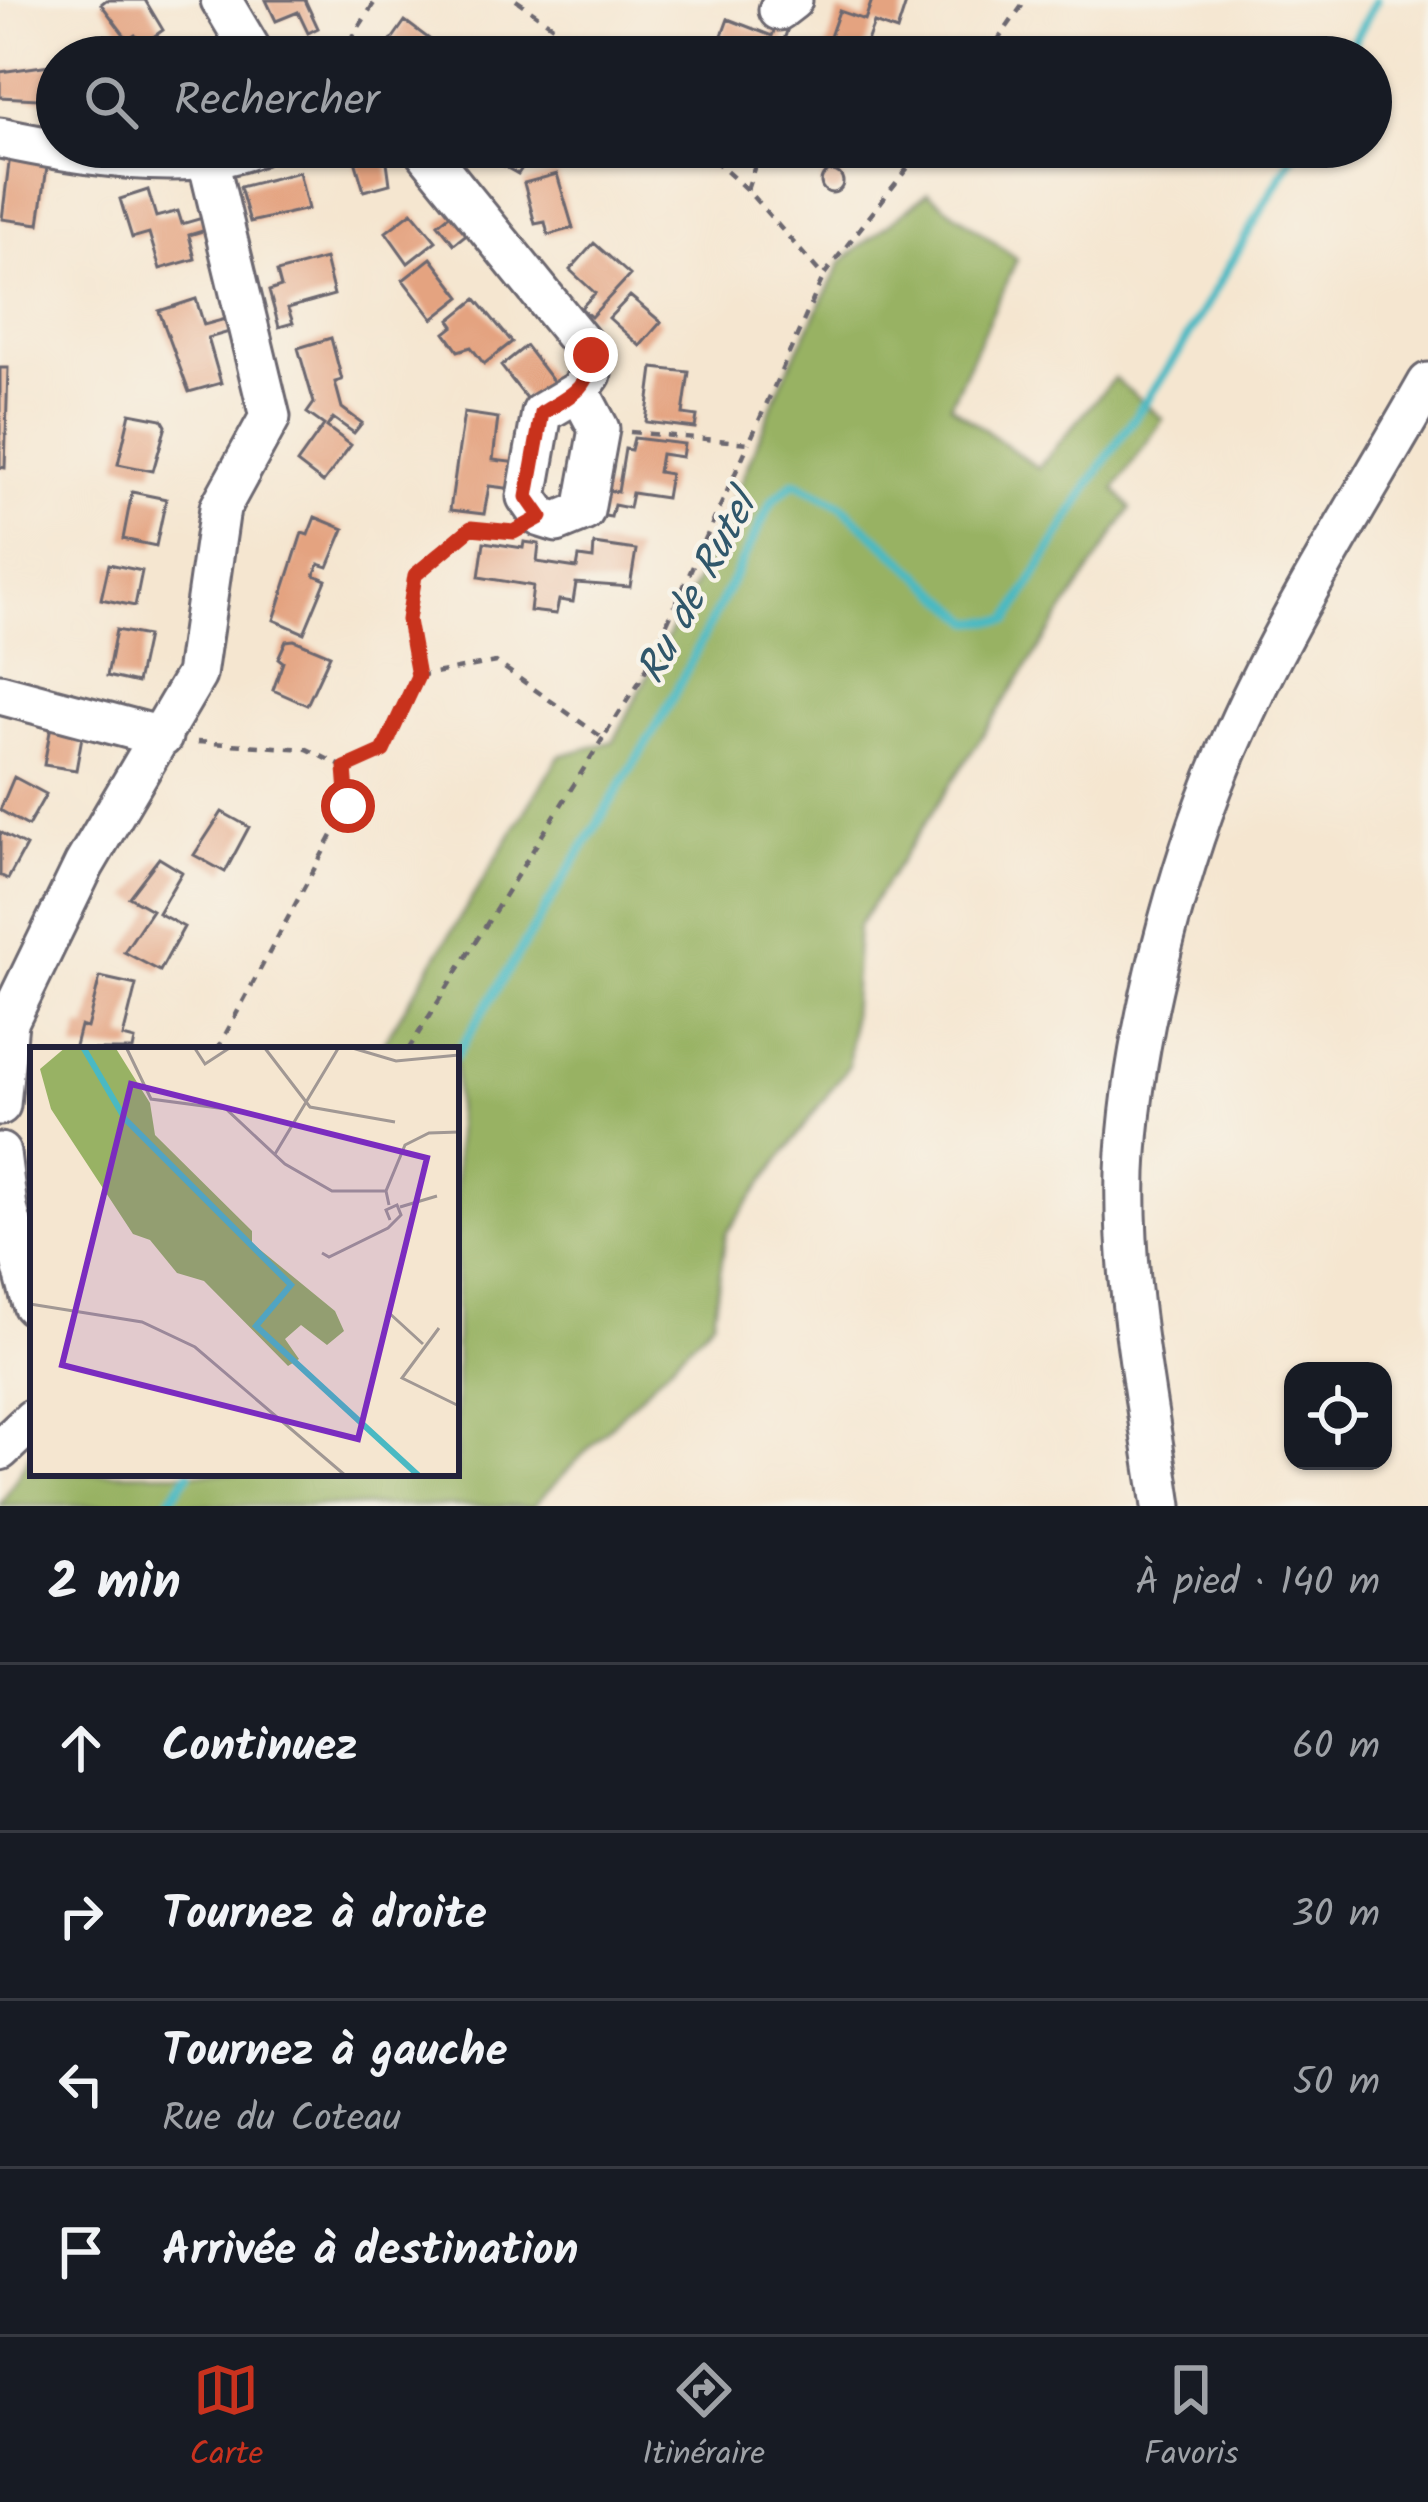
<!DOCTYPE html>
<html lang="fr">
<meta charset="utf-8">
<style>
:root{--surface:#171b24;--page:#20242c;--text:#f1f3f6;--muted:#9ea1a6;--line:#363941;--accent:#c8321e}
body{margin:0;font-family:Kalam,sans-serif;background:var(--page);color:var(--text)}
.controls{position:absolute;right:36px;bottom:36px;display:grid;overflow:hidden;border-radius:24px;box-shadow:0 3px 9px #0004}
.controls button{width:108px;height:108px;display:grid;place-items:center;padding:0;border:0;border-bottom:3px solid var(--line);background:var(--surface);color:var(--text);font:60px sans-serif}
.stop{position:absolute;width:36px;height:36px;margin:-27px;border:9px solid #c8321e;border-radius:50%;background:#fff}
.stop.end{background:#c8321e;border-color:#fff;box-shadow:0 3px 12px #0008}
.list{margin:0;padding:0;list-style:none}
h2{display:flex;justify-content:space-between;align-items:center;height:156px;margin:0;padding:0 48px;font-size:51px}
h2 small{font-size:39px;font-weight:400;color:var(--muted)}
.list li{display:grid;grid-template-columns:78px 1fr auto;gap:36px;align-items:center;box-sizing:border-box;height:168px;padding:0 48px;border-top:3px solid var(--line)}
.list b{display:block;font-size:45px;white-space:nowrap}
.list p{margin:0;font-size:39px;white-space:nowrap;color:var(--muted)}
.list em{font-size:39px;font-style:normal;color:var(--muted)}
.icon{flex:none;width:66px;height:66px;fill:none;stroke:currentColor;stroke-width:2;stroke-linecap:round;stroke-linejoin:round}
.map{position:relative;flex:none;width:1428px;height:1506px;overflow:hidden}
.search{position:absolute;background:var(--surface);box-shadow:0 3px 9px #0004;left:36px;right:36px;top:36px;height:132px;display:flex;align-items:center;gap:30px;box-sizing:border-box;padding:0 42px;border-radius:66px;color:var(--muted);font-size:45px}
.sheet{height:828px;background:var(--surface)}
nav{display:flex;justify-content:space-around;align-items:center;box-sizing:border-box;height:168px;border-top:3px solid var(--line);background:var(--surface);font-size:33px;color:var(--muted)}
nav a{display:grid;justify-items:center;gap:6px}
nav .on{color:var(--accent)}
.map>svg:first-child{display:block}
.forest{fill:#98b264;stroke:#5d6a50;stroke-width:3}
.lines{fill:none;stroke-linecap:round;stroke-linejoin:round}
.stream{stroke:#4ab9c3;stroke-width:9}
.building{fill:#e4a380}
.minor-casing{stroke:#6c676f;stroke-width:45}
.path{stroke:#6c676f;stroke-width:4.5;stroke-dasharray:9 9;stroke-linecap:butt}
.minor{stroke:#fff;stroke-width:39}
.route{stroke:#c8321e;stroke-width:15}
.labels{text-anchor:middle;stroke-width:9;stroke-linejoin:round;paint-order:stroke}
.water-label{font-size:42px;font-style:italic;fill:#30576b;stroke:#f7f3e8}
.inset-river{fill:none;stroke:#4ab9c3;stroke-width:6}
.inset-road{fill:none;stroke:#a19894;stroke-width:3}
.view{fill:#7b2cbf;fill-opacity:0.15;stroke:#7b2cbf;stroke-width:6}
.inset-edge{fill:none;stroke:#22223b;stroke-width:6}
</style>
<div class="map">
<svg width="1428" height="1506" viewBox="0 0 1428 1506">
<rect width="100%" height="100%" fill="#f7f3e8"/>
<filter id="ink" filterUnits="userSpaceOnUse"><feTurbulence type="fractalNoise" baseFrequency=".00833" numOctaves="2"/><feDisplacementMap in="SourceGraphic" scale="24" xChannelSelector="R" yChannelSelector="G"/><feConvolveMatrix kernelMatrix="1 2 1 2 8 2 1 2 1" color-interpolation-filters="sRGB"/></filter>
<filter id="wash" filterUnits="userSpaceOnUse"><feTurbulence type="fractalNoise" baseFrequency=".004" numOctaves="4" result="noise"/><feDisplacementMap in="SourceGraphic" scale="48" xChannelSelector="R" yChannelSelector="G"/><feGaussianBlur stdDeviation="2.7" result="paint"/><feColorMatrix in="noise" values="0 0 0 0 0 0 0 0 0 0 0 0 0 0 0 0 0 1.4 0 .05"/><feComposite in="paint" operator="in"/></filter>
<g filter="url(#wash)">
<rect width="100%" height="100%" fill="#f5e6d0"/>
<!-- forest -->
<path class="forest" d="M928,193L1017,259L950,405L1038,468L1114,378L1163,419L1115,489L1131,508L858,926L849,1065L726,1233L713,1320L533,1506H0L33,1449V1473H456V1050H379L559,756L614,741L715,545L782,381L842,261Z"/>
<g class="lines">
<!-- stream -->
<path class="stream" d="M1346,57L1376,0
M456,1056L664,714L773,500L795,482L840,505L973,622L1009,620L1090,483L1179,352L1298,147
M165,1506L189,1473"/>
</g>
<g id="blocks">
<!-- building -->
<path class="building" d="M106,0H145L163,30L142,45L135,35L128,40L101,4Z
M266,0H305L318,28L308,33L298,12L276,21Z
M872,0H907L897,31L874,23L861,57H823L839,11L865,20Z
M728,19L772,36L776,26L787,31L778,57L716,52Z
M405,21L436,44L427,57L381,55Z
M57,64V100L0,97V72Z
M351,147H385L390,184L364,191Z
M482,147H536L518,174L479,152Z
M10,155L48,160L39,224L2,219Z
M821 182a11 11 0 1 1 22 0a11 11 0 1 1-22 0Z
M299,172L308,209L250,222L240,187Z
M557,174L573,228L548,235L545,222L535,224L524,183Z
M148,190L156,217L178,211L182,224L209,216L213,228L189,235L195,259L160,269L149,233L132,238L120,199Z
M458,208L473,229L454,244L438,224Z
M412,212L436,241L408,263L386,232Z
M594,243L630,275L591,317L581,308L595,293L570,270Z
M431,258L461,297L433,319L403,280Z
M325,259L334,295L288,308L293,323L279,327L269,291L281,287L277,272Z
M630,296L661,322L640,346L609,318Z
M196,299L204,325L229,318L233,331L208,338L221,383L189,392L159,311Z
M476,299L512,342L484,364L471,347L458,351L445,333L454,326L450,320Z
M331,338L342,380L335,382L342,408L362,423L354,433L333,418L327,427L351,445L323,483L297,463L324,425L307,413L314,403L298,348Z
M526,346L555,384L530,403L501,366Z
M0,368H8L5,468L0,467Z
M653,368L689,372L683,414L697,416L695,428L646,422Z
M130,413L162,419L166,426L153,471L118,464Z
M464,413L498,418L493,460L518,463L514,489L489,486L484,514L450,510Z
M634,438L684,444L682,457L661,454L658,472L670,474L666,498L632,493L629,508L614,505L611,517L598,515L602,489L618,492L625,449L631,450Z
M132,492L166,499L156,546L123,539Z
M315,517L344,529L328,567L319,564L314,575L326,580L304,633L274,620L302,533L308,535Z
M484,542L523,548L524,542L539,544L537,562L577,568L579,557L593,559L594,544L636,550L630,587L576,583L573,602L559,600L556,614L530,611L533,586L479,577Z
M109,564L142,571L135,606L101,599Z
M116,630L147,636L137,683L107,676Z
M294,640L330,655L307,705L273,690L283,662L278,658L286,641Z
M51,726L83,731L76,770L44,765Z
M14,777L46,794L28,826L0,810Z
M222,812L249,827L225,872L194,855Z
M0,832L26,846L8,879L0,875Z
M159,858L182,872L158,913L184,927L160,971L124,952L152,910L129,897Z
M100,977L136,985L123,1037L135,1040L133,1050H74L80,1026L87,1028Z"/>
</g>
</g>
<g filter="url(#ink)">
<use href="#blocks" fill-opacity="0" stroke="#6c676f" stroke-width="3"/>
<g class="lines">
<!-- minor casing -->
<g class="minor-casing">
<path id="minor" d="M221,0L255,57
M779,10L792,0
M0,138C71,153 187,174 255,147
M422,147L591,355V374L579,391
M579,391L599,429L584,511L557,522L541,517L527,497L542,413Z
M0,694L162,737
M0,1105L8,1022L84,865L196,675L220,508L270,417L208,160
M0,1153L7,1208L33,1305
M0,1450L33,1419
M1162,1506C1146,1395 1123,1286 1126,1172C1131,1039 1180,854 1235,733C1289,612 1363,498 1428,383"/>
</g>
<!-- path -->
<path class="path" d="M516,0L597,57
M340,57L376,0
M790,57L796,40
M986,57L1026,0
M700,147L747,190
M761,147L747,190L823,276L924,147
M630,432L749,443L825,273
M418,676L496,662L603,738L643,676L749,443
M197,742L307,749L345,768L383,751L418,676L408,620L415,576L471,528L509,532
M217,1050L348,806L345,768
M408,1050L603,738"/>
<!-- minor -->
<use href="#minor" class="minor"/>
</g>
</g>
<g class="lines" filter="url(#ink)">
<!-- route -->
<path class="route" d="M348,806L345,768L383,751L418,676L408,620L415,575L471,528L514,532L541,517L527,497L542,413C568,397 590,389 591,355"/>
</g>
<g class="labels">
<!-- water labels -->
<g class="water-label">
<text transform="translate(695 587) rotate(-62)" y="15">Ru de Rutel</text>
</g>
</g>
<!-- overview -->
<g transform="translate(30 1047)">
<rect width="429" height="429" fill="#f5e6d0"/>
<path d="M36,0H85L120,56L125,88L222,184V196L305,264L314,284L297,298L271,278L255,292L269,312L258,319L174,234L147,226L120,193L103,187L21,62L10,22Z" fill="#98b264"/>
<path class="inset-river" d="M53,0L95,72L261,238L226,279L389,429"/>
<path class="inset-road" d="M96,0L121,52L196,62L255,117L302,144H356M164,0L175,17L201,0M234,0L280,60L365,75M319,0L366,14L429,8M245,107L309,0M359,158L356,144L375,98L399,86L429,85M370,160L407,149M292,206L299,210L358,181L371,168L367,158L356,163L360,173M0,257L112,275L165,300L316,429M357,264L393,297M409,281L372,331L429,359"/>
<path class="view" d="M101,37L397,111L328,392L32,318Z"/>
<rect width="429" height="429" class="inset-edge"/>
</g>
</svg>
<div class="controls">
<button><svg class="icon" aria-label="locate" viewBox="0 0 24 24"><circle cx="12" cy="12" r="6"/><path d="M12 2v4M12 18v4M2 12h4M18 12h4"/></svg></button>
</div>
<div class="stop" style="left:348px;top:806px"></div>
<div class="stop end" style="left:591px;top:355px"></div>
<div class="search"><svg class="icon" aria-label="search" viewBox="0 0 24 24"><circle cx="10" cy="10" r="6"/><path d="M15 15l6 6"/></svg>Rechercher</div>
</div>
<section class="sheet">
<h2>2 min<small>À pied · 140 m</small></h2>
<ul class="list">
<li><svg class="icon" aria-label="ahead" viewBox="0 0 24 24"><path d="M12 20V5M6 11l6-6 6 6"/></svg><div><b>Continuez</b></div><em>60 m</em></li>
<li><svg class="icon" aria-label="right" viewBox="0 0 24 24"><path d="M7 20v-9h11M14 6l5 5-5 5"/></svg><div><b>Tournez à droite</b></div><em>30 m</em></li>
<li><svg class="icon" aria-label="left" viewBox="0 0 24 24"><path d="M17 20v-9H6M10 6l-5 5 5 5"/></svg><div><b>Tournez à gauche</b><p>Rue du Coteau</p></div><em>50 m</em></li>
<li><svg class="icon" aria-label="arrive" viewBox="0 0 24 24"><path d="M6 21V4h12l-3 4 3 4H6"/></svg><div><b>Arrivée à destination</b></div></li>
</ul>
</section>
<nav>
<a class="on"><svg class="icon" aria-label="map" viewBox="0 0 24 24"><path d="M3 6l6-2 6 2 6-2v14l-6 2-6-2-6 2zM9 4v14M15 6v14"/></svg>Carte</a>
<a><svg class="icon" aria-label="directions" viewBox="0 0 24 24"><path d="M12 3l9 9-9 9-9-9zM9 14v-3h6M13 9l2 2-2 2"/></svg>Itinéraire</a>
<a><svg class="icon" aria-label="saved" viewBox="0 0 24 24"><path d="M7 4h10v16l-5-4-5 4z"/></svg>Favoris</a>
</nav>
